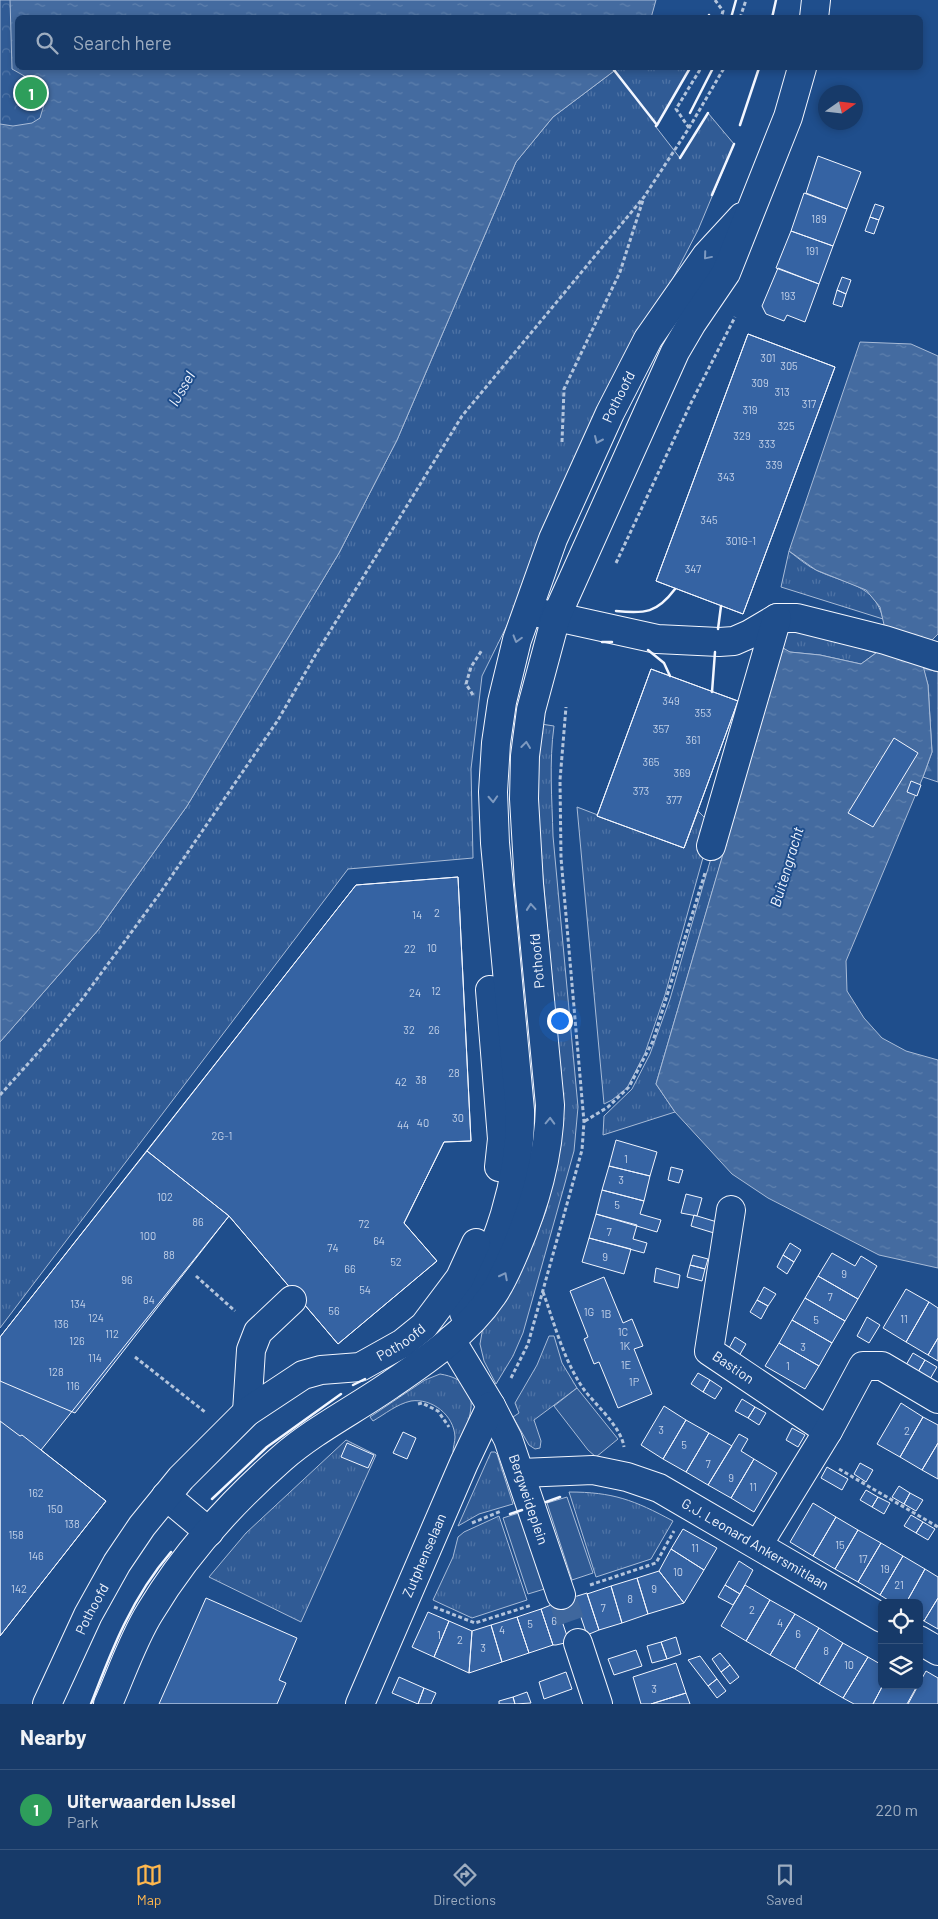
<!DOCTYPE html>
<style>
:root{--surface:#173a69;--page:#20416f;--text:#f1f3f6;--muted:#9eadc0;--line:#36547d;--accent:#ffb74d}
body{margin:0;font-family:Barlow,sans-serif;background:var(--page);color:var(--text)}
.controls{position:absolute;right:15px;bottom:15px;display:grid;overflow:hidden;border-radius:8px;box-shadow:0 2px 8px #0003}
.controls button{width:45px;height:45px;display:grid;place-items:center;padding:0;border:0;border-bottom:1px solid var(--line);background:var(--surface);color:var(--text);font:25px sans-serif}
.compass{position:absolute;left:818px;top:85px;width:45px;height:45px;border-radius:50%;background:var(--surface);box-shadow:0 2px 8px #0003;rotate:76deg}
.you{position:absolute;left:559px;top:1020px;width:18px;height:18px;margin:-12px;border:4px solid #fff;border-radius:50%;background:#1a73e8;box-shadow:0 0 0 8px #1a73e833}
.badge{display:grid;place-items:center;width:32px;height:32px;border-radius:50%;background:var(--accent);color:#fff;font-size:16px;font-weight:700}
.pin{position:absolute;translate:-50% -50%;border:2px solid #fff;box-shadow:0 1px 5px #0006}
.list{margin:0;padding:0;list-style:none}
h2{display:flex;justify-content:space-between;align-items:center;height:65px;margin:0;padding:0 20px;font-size:21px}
h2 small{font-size:16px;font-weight:400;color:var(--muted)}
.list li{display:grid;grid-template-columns:32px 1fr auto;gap:15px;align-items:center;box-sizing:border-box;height:80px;padding:0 20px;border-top:1px solid var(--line)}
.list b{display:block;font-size:19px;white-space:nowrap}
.list p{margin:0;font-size:16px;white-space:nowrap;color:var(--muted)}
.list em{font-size:16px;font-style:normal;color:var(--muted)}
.icon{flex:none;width:28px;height:28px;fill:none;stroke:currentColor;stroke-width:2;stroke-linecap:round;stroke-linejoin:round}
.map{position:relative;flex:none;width:938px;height:1704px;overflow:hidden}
.search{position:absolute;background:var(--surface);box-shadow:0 2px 8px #0003;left:15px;right:15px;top:15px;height:55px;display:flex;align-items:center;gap:12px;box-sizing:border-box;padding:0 18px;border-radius:8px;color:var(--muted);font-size:19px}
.sheet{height:145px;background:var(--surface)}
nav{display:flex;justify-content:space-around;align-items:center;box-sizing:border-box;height:70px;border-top:1px solid var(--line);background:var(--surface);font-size:14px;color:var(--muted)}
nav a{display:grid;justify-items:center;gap:2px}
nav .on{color:var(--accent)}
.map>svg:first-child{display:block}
.grass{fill:url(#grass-tufts);stroke:#a8bbd7}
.forest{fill:url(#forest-firs);stroke:#a8bbd7}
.park{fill:url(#park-crowns);stroke:#a8bbd7}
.built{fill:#305b95;stroke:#a8bbd7}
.water{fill:url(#water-ripples);stroke:#a8bbd7}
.building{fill:#3563a3;stroke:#f2f6ff}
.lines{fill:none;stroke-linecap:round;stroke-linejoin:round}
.minor-tunnel{stroke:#3f679d;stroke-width:28;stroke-dasharray:28 14;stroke-linecap:butt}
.minor-casing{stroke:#f2f6ff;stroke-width:30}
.path{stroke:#b3c4dc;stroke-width:3;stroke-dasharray:4 2.5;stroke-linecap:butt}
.minor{stroke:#1f4e8c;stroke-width:28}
.wall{stroke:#f2f6ff;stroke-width:2.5}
.oneway{stroke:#7e9ac0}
.labels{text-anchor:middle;stroke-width:4;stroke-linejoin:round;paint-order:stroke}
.number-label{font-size:11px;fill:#c3d1e8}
.street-label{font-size:14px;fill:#f2f6ff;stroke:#1f4e8c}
.water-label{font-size:15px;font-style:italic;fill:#f2f6ff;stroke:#1f4e8c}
</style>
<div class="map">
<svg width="938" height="1704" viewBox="0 0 938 1704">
<defs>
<pattern id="grass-tufts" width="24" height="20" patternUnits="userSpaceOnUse" patternTransform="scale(1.25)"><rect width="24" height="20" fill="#305b95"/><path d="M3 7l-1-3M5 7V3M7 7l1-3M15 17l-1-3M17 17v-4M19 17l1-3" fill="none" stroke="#4e73a5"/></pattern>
<pattern id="forest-firs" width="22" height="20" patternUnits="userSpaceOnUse" patternTransform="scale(1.25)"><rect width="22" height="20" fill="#305b95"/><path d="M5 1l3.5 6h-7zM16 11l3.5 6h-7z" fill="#4e73a5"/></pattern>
<pattern id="park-crowns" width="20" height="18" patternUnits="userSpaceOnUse" patternTransform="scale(1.25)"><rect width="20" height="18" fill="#305b95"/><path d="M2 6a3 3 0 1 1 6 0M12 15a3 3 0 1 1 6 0" fill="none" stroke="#4e73a5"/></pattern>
<pattern id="water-ripples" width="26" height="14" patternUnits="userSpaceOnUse" patternTransform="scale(1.25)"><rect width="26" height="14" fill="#446ba0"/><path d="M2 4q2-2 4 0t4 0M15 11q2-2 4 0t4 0" fill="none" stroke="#5f81ae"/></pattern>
</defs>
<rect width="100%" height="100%" fill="#1f4e8c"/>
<!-- grass -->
<path class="grass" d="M618,68H690L656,127L680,158L708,113L734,144L698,230L567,483L523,593L482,676L471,769L473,858L348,869L0,1328V1042L99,929L187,806L339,553L397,440L516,162L553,117Z
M789,551C798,558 807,566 818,571C846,584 875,584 883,619L781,587Z
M789,627L876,653L861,664L820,655L789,652L783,648Z
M541,724L554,726C549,762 552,800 553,836L578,1107L574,1151L523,1333L513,1356L496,1384L484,1361L480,1344L483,1327L524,1266L546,1211L555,1169L561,1078L539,834L536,779Z
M577,807L684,848L698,811L712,825L665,995L645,1053L627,1088L612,1100L604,1104Z
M722,836L728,838L656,1084L675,1112L603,1135L604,1116L632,1089L650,1054L670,999L716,841Z
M549,1336H554L562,1363L577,1388L534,1420L541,1441L540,1448L535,1449L529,1445L513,1417L519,1413L515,1403L537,1365Z
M440,1374C489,1382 469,1423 455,1453L453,1452C453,1447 455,1442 455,1437C454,1415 432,1398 411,1401C397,1404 385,1414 373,1421L370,1417L425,1380Z
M346,1440L376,1455L301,1622L209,1577L246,1533Z
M491,1452H495L497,1454L513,1504L479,1514L458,1526Z
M569,1492C613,1492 634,1500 673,1521L651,1559L596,1577Z
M499,1516L527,1600L472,1618L433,1600L453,1557L458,1537L464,1532Z"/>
<!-- forest -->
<path class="forest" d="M923,668L938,672V782L923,777L932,752L928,685Z"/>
<!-- park -->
<path class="park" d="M0,0H99L18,18V68H72L0,216Z"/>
<!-- built -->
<path class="built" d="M577,1388L618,1439L596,1457L588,1450L554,1406Z
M567,1497L593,1573L572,1580L547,1503Z
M525,1511L551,1587L528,1594L503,1518Z"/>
<!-- water -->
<path class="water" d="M10,0H656L651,18H18V68H618L553,117L516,162L397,440L339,553L187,806L99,929L0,1042V124L13,126L32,123L40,118L45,101L44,91L35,82L12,69Z
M860,342L911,344L938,356V634L928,644L920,654L928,685L932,752L923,777L846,961L847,991L864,1018L882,1038L906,1051L938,1060V1268L879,1255L768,1198L732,1174L675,1112L656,1084L783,648L790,652L820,655L861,664L876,653L887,638L880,607L866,590L816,570L789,551Z"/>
<!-- building -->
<path class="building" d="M818,156L861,172L847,209L806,193Z
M804,193L847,209L833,246L791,231Z
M875,204L884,207L879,220L870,217Z
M870,217L879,220L874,234L865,231Z
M791,231L833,246L819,284L776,268Z
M778,268L819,284L805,322L787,315L784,321L766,314L762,306Z
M842,277L851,280L846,294L837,290Z
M837,290L846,294L842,307L833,304Z
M748,334L835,367L743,614L656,581Z
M748,334L835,367L743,614L656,581Z
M651,669L738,701L684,848L597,816Z
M651,669L738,701L684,848L597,816Z
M894,738L918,753L873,827L848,813Z
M911,781L921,785L917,796L907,792Z
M458,877L471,1141L444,1142L404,1223L437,1261L338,1344L229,1216L41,1450L106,1501L0,1636V1337L356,885Z
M458,877L471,1141L444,1142L404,1223L437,1261L338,1344L229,1216L147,1151L356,885Z
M616,1140L657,1152L650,1176L609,1166Z
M147,1151L229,1216L75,1413L0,1381V1337Z
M609,1166L650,1176L644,1201L602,1190Z
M671,1167L683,1170L679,1183L668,1180Z
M602,1190L644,1201L640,1214L661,1220L657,1232L596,1214Z
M686,1194L702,1198L697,1216L681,1213Z
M596,1214L637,1225L633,1239L647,1243L644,1253L589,1238Z
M694,1215L717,1222L714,1233L691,1226Z
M589,1238L631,1249L624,1274L582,1262Z
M790,1243L801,1250L794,1262L783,1255Z
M832,1253L855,1266L861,1256L877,1266L858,1299L818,1276Z
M693,1255L708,1259L705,1269L690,1265Z
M783,1255L794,1262L787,1274L777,1267Z
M690,1265L705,1269L702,1281L687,1277Z
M656,1268L680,1275L678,1288L654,1282Z
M818,1276L858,1299L845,1321L805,1298Z
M604,1277L623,1323L632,1319L643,1346L634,1349L652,1394L618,1408L599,1362L594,1364L584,1339L588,1337L570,1291Z
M764,1287L776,1294L768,1306L757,1300Z
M906,1289L929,1302L906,1342L883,1328Z
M805,1298L845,1321L832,1343L792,1320Z
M757,1300L768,1306L761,1319L750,1312Z
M929,1302L938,1308V1338L928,1355L906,1342Z
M867,1317L880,1325L869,1343L857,1336Z
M792,1320L832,1343L819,1366L779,1343Z
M735,1337L746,1344L739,1356L728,1350Z
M938,1338V1361L928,1355Z
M779,1343L819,1366L805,1389L765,1366Z
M913,1353L925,1360L918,1372L906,1365Z
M925,1360L937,1367L930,1379L918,1372Z
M698,1373L710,1380L703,1392L691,1384Z
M710,1380L722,1388L715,1399L703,1392Z
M742,1399L755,1407L748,1418L735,1411Z
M901,1403L923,1417L900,1457L877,1444Z
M664,1406L686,1420L663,1459L641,1445Z
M755,1407L766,1413L759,1425L748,1418Z
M923,1417L938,1425V1443L922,1470L900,1457Z
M686,1420L709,1433L686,1472L663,1459Z
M0,1421L20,1436L22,1435L106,1501L0,1636Z
M792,1428L805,1435L798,1447L786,1440Z
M403,1432L416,1438L407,1459L393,1453Z
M709,1433L732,1446L708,1485L686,1472Z
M739,1434L748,1439L741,1451L754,1459L731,1498L708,1485Z
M347,1443L374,1455L368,1468L341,1457Z
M938,1443V1479L922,1470Z
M754,1459L777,1473L754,1512L731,1498Z
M860,1463L873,1470L866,1482L854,1474Z
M827,1467L848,1479L842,1490L821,1478Z
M899,1486L910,1493L904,1504L892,1497Z
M866,1490L878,1497L872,1507L860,1500Z
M910,1493L923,1500L916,1511L904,1504Z
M878,1497L890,1503L884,1514L872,1507Z
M813,1503L836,1517L813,1556L790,1542Z
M911,1515L923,1522L916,1533L904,1526Z
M836,1517L858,1530L835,1569L813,1556Z
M923,1522L935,1529L928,1540L916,1533Z
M683,1529L717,1548L704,1570L671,1549Z
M858,1530L881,1543L858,1582L835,1569Z
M881,1543L903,1556L880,1595L858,1582Z
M671,1549L704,1570L684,1603L659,1571Z
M903,1556L925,1569L906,1603H893L880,1595Z
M739,1561L753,1570L740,1594L725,1585Z
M925,1569L938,1577V1598L924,1621L919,1618V1603H906Z
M659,1571L684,1603L648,1614L637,1578Z
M637,1578L648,1614L622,1623L611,1586Z
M725,1585L740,1594L733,1605L718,1597Z
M745,1585L770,1600L746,1641L721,1626Z
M611,1586L622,1623L599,1630L587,1594Z
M587,1593L599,1630L587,1635L574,1597Z
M206,1598L297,1638L279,1680L286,1683L277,1704H159Z
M938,1598V1629L924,1621Z
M770,1600L795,1614L770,1655L746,1641Z
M556,1603L569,1642L556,1645H553L541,1609Z
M541,1609L553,1645L529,1653L517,1617Z
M428,1612L449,1621L434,1657L412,1647Z
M795,1614L819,1628L795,1669L770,1655Z
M517,1617L529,1653L502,1662L491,1625Z
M449,1621L472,1631L469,1673L434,1657Z
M491,1625L502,1662L469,1673L472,1631Z
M819,1628L843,1643L819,1684L795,1669Z
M676,1637L681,1654L667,1659L661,1642Z
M661,1642L667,1659L652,1663L647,1646Z
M843,1643L868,1657L843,1698L819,1684Z
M636,1650L642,1666L614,1675L608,1659Z
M720,1653L730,1665L721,1672L712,1659Z
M700,1656L717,1679L708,1686L688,1660Z
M868,1657L882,1665V1685H883L873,1704H854L843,1698Z
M676,1663L686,1693L651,1704H641L633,1677Z
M730,1665L739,1677L730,1684L721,1672Z
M926,1671L938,1678V1704H908Z
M566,1672L572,1689L544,1699L539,1682Z
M399,1677L424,1688L418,1704L392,1693Z
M717,1679L726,1691L717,1698L708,1686Z
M883,1685H915L917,1686L907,1704H873Z
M424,1688L436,1693L431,1704H418Z
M527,1692L531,1703L515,1704L513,1697Z
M686,1693L690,1704H651Z
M513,1697L515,1704H499V1701Z"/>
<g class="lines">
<!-- minor-tunnel -->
<path class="minor-tunnel" d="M561,1595L578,1643"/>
<!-- minor casing -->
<g class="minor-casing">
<g id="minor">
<path d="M814,18L816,0"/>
<path d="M539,613L657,639L719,642L734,641L750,634L777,618H797L885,640L938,657"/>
<path d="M711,846L777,618"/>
<path d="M490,990L502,1139L499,1167"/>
<path id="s1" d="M731,1210L709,1351L828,1431"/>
<path id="s2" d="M464,1313C497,1246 521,1186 520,1110L495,843L493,792L496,743L502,702L517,640L553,539L610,413L648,339L706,256L742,217"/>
<path id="s3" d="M451,1340L491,1406L508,1439L561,1595"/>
<path d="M247,1412L251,1350L258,1332L292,1300"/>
<path id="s4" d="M521,1473L593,1470L627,1477L659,1488L882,1618"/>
<path d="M166,1496L209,1532"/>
<path d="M758,1545L828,1431L863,1366H882L938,1399"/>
<path d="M919,1640L938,1651"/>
<path d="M578,1643L598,1704"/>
<path id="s5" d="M47,1704L88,1615L117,1563L142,1526L181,1478L247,1412L303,1375L321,1370L360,1367L403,1343L424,1326L460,1278L476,1243"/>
<path d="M108,1704C121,1675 133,1639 150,1612C184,1555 231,1503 281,1459C314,1430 354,1410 390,1385C425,1361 468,1332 492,1296C502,1282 508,1267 515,1251C535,1204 549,1157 550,1105L529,884L524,799L525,756L531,710L556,617L675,352L692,323L726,273L788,117L802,68"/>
<path id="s6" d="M360,1704L464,1463L491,1406"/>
</g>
</g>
<!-- path -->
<path class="path" d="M715,0L723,11L721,18
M740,18L746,0
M689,128L676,109L701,68
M562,442L564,389L620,272L643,200
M616,563L691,403L735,317
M473,695L466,684L471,667L482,650
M0,1095L44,1046L83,998L158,896L278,720L316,654L462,416L644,197L689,128L724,68
M585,1121L608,1107L629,1087L653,1041L705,873
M196,1276L235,1311
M543,1292C555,1325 564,1362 585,1391C597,1406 621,1427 624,1447
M135,1357L205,1412
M511,1378L528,1344L582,1150L584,1122L561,858L560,780L566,707
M418,1404L422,1403L438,1411L449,1427
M839,1469L938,1527
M472,1523L501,1511
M590,1585L656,1563L674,1531
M434,1607L475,1623L532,1605"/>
<!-- minor -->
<use href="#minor" class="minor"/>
<!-- wall -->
<path class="wall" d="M708,18L709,15
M731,18L736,0
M772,18L776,0
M614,70L657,125L656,126
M690,113L713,68
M657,125L690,68
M740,125L759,68
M680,158L708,113
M712,195L734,144
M616,611C645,614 657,613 675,589
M718,629L721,606
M602,642H612
M648,650L664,663L670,676
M712,692L715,652
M353,1385L365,1379
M212,1499L267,1447L341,1394
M546,1502L560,1497
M510,1514L522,1510
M91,1704C112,1649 132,1597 171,1552"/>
</g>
<!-- one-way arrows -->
<defs><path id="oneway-chevron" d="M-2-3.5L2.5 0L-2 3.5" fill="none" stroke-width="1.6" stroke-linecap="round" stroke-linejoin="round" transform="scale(1.25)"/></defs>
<g class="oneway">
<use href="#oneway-chevron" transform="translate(707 256) rotate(130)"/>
<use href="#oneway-chevron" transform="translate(598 440) rotate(114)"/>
<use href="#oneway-chevron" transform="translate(517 639) rotate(106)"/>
<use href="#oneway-chevron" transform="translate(526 745) rotate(-83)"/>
<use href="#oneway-chevron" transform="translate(493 799) rotate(87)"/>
<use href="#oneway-chevron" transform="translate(531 907) rotate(-95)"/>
<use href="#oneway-chevron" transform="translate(550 1121) rotate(-88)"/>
<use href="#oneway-chevron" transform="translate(504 1276) rotate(-63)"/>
</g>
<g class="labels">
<!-- number labels -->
<g class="number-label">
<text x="819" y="223">189</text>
<text x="812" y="255">191</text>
<text x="788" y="300">193</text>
<text x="768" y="362">301</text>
<text x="789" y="370">305</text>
<text x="760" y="387">309</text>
<text x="782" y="396">313</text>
<text x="809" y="408">317</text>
<text x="750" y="414">319</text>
<text x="786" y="430">325</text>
<text x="742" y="440">329</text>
<text x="767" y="448">333</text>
<text x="774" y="469">339</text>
<text x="726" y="481">343</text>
<text x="709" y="524">345</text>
<text x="741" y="545">301G-1</text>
<text x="693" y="573">347</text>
<text x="671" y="705">349</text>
<text x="703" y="717">353</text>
<text x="661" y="733">357</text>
<text x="693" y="744">361</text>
<text x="651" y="766">365</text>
<text x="682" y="777">369</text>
<text x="641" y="795">373</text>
<text x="674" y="804">377</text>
<text x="437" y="917">2</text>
<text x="417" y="919">14</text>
<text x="432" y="952">10</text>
<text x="410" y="953">22</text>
<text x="436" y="995">12</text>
<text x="415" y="997">24</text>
<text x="409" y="1034">32</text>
<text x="434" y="1034">26</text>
<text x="454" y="1077">28</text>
<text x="421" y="1084">38</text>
<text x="401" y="1086">42</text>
<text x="458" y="1122">30</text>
<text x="423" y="1127">40</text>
<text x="403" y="1129">44</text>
<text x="222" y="1140">2G-1</text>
<text x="626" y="1163">1</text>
<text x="621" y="1184">3</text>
<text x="165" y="1201">102</text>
<text x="617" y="1209">5</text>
<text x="198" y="1226">86</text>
<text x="364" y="1228">72</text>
<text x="609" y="1236">7</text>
<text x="148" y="1240">100</text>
<text x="379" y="1245">64</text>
<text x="333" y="1252">74</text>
<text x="169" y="1259">88</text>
<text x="605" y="1261">9</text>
<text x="396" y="1266">52</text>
<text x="350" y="1273">66</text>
<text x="844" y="1278">9</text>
<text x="127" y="1284">96</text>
<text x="365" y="1294">54</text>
<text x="830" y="1301">7</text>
<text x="149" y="1304">84</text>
<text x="78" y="1308">134</text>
<text x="334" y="1315">56</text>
<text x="589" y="1316">1G</text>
<text x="606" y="1318">1B</text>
<text x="96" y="1322">124</text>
<text x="904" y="1323">11</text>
<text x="816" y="1324">5</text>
<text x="61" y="1328">136</text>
<text x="623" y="1336">1C</text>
<text x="112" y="1338">112</text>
<text x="77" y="1345">126</text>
<text x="625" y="1350">1K</text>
<text x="803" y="1351">3</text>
<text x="95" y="1362">114</text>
<text x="626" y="1369">1E</text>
<text x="788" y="1370">1</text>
<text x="56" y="1376">128</text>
<text x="634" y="1386">1P</text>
<text x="73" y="1390">116</text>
<text x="661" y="1434">3</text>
<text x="907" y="1435">2</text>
<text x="684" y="1449">5</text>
<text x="708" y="1468">7</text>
<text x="731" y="1482">9</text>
<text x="753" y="1491">11</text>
<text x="36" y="1497">162</text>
<text x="55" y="1513">150</text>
<text x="72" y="1528">138</text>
<text x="16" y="1539">158</text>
<text x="840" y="1549">15</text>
<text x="695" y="1552">11</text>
<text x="36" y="1560">146</text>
<text x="863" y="1563">17</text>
<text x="885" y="1573">19</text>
<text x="678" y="1576">10</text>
<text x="899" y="1589">21</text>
<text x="19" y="1593">142</text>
<text x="654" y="1593">9</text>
<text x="630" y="1603">8</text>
<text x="603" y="1612">7</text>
<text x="752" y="1614">2</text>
<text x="554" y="1625">6</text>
<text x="780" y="1627">4</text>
<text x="530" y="1628">5</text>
<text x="502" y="1634">4</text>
<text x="798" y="1638">6</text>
<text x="439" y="1639">1</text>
<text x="460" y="1644">2</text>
<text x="483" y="1652">3</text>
<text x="826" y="1655">8</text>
<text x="849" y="1669">10</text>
<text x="654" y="1693">3</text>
</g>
<!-- street labels -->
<g class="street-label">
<text dy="5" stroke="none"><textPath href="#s2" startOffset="950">Pothoofd</textPath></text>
<text transform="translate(537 961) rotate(-95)" y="5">Pothoofd</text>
<text dy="5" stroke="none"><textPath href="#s5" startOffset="530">Pothoofd</textPath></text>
<text dy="5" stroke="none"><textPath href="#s1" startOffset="172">Bastion</textPath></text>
<text dy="5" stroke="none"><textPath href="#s3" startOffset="178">Bergweideplein</textPath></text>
<text dy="5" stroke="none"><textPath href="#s4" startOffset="252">G.J. Leonard Ankersmitlaan</textPath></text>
<text dy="5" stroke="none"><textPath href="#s6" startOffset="162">Zutphenselaan</textPath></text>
<text dy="5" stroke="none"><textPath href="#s5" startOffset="105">Pothoofd</textPath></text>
</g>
<!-- water labels -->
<g class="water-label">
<text transform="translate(182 389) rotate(-60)" y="5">IJssel</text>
<text transform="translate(787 867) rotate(-73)" y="5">Buitengracht</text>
</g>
</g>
</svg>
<div class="controls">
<button><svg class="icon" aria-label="locate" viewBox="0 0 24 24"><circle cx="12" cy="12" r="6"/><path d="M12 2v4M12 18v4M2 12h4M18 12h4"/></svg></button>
<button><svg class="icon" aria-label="layers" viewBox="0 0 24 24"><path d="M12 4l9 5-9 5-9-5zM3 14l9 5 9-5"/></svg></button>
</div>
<svg class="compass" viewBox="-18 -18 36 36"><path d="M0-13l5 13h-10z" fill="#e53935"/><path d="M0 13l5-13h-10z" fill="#9eadc0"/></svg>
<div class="you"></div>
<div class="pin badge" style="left:31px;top:93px;background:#2e9e5b">1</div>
<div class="search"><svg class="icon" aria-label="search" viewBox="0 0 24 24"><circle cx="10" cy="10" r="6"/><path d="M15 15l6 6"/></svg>Search here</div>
</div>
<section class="sheet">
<h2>Nearby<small></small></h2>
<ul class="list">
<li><span class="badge" style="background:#2e9e5b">1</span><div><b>Uiterwaarden IJssel</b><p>Park</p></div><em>220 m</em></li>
</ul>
</section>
<nav>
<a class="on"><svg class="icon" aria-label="map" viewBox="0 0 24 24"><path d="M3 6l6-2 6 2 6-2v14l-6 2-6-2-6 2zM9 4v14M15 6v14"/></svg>Map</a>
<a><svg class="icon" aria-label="directions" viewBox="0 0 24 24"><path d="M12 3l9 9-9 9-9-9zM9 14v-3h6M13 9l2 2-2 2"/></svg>Directions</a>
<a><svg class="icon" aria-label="saved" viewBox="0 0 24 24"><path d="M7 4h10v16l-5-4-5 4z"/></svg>Saved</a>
</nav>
